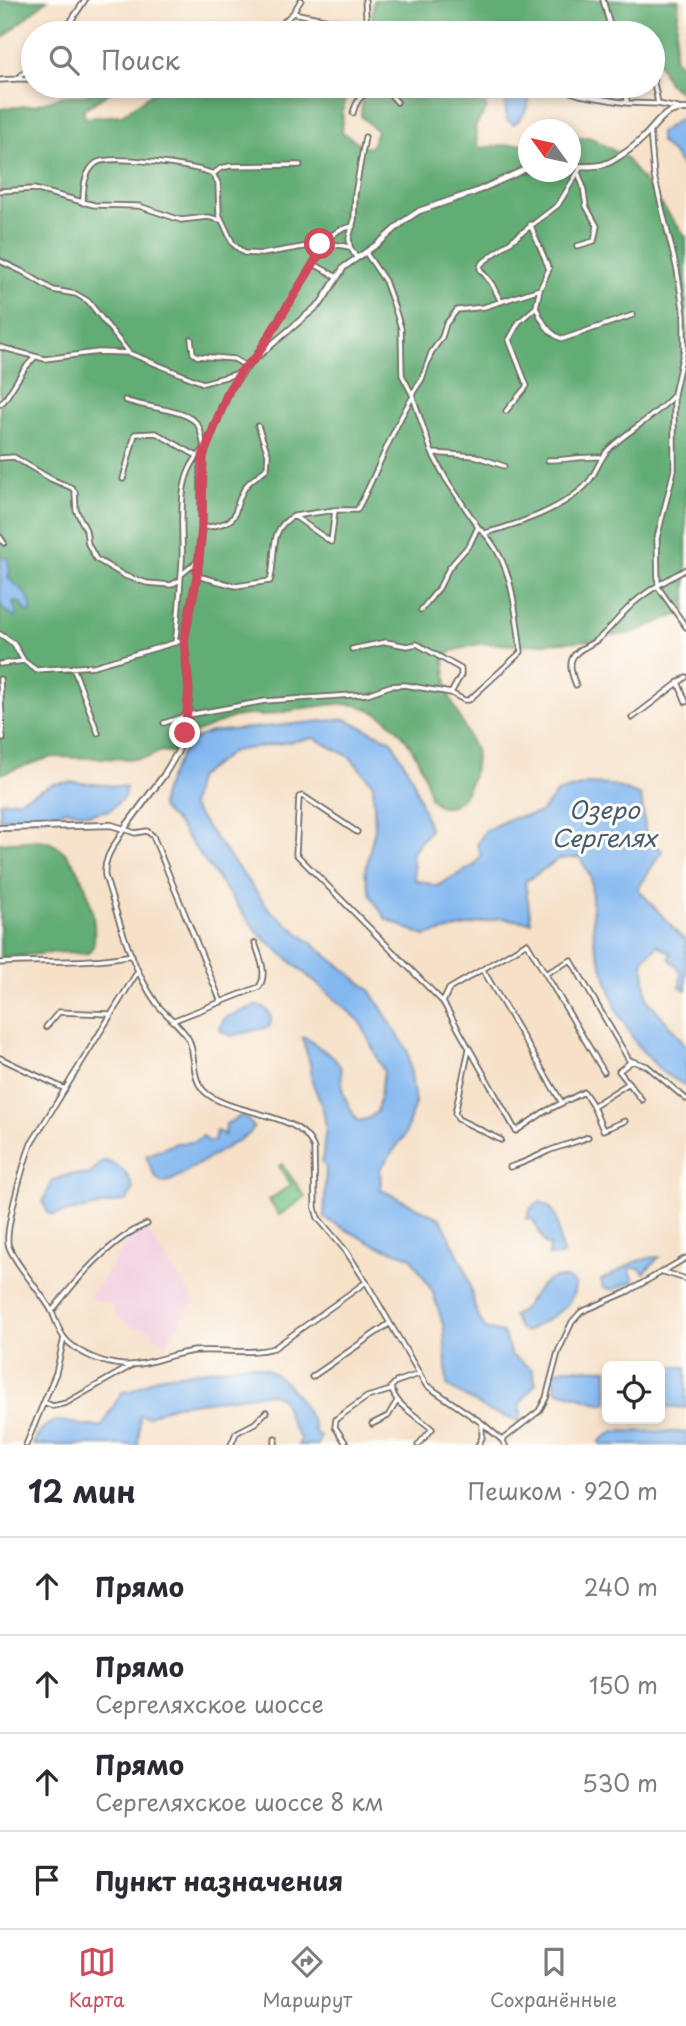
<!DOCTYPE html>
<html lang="ru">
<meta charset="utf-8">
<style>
:root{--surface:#fff;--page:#f2f2f3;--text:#2b2b33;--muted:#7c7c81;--line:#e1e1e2;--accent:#d1495b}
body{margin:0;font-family:"Playpen Sans",sans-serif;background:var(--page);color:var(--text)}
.controls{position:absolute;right:21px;bottom:21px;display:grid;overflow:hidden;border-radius:10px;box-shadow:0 4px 10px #0003}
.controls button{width:63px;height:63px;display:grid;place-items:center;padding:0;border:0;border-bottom:2px solid var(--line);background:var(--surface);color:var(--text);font:35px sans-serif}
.compass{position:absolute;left:518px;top:119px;width:63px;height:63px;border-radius:50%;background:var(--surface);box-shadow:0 4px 10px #0003;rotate:303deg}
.stop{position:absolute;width:21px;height:21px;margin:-16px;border:5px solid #d1495b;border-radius:50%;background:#fff}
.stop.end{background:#d1495b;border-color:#fff;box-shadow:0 2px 7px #0008}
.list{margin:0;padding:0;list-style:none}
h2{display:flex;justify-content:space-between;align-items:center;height:91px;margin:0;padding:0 28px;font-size:30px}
h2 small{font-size:23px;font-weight:400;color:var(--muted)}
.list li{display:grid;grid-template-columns:46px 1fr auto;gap:21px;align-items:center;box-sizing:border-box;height:98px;padding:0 28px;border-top:2px solid var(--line)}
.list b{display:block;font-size:26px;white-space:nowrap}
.list p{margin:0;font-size:23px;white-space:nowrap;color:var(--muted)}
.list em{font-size:23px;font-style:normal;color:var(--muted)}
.icon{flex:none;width:38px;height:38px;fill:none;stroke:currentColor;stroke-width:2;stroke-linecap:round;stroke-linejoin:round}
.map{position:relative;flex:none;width:686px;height:1445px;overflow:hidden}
.search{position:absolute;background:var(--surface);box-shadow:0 4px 10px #0003;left:21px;right:21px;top:21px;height:77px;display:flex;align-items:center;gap:18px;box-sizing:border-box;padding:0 24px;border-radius:38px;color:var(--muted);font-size:26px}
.sheet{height:483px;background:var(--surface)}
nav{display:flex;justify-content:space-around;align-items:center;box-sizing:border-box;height:98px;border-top:2px solid var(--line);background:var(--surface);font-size:19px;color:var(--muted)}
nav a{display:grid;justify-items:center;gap:4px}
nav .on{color:var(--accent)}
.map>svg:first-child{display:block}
.built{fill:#f2cfe1}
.green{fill:#79c788;stroke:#52795a;stroke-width:2}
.forest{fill:#62ac74;stroke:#466c50;stroke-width:2}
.water{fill:#82b7f0;stroke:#56718e;stroke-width:2}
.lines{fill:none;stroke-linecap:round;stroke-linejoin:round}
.minor-casing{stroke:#726a62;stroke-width:7}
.tertiary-casing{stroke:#726a62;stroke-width:7}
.secondary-casing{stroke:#726a62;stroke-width:8}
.minor{stroke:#fff;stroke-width:3.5}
.tertiary{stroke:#fff;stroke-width:3.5}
.secondary{stroke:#fff;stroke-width:4.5}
.route{stroke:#d1495b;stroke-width:9}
.labels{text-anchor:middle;stroke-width:6;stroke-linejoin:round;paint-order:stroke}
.water-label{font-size:24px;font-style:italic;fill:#495c70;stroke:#fdfcf7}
</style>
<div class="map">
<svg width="686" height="1445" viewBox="0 0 686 1445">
<rect width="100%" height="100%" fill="#fdfcf7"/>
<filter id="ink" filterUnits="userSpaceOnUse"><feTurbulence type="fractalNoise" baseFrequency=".0143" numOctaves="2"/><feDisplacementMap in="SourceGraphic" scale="14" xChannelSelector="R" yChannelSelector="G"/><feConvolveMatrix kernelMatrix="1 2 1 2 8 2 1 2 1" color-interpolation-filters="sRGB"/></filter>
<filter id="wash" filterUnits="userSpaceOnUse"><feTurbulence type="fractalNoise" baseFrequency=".00686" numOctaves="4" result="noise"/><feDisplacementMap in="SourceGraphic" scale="28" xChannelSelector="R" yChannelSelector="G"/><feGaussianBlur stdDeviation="1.57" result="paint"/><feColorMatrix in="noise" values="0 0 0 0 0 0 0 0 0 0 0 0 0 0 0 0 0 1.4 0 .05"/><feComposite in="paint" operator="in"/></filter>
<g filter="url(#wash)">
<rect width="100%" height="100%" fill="#f6e0c7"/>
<!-- built -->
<path class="built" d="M146,1229L194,1301L166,1343L154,1336L153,1331H147L146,1328H133L115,1315L113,1305L89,1298L132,1235Z"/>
<!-- green -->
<path class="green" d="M282,1164L305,1197L279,1215L269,1200L291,1185L279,1166Z"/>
<!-- forest -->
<path class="forest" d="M0,0H47L0,40Z
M374,0H679L674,58L686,71V92L682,93L668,83L653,51V33H370Z
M108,86H112V91L83,110L85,118L122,115L162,86H348L343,110L342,132L365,147H371L377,131L361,116L362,100L365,95L375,97L384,94L385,86H475L487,108L475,127L478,148L528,143V172H570L571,138L590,137L625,157L686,237V611L629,634L607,635L596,640L514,645L483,643L452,651L444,659L448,693L475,750C479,768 465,814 439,805C436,804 433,801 430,798C423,754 391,703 341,704C314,705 286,712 260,716L258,714L233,717L183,738L175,753L161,751L149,757L135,759L51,757L0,774V109L35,105L63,96L85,95Z
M39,840C75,844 91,894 94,924C94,932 96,944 91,951C86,956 76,953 70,952C47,952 23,957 0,957V843Z"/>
<!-- water -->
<path class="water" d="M509,86H529C532,101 526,115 514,124L507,120L504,96Z
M679,119L686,120V172L673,154L660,142V133Z
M7,557L10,570L8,578C19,588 33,596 31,612L28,613L21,603L13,602L17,615L15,618L8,612H5L0,602V559Z
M345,719L392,741L412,778L430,830L412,852L415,880L437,886L475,865L481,855L477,844L486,830L509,819L540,813L557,793L587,784L612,785L641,796L646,836L662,851L638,889L682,938L686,939V990L680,987L681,972L669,958L671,954L658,945L643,960L647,999L686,1045V1086L662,1072L637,1045L617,1011L594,941L591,878L580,857L559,859L525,882L531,922L500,918L424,936L386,919L371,896L365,873L375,828L373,784L350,757L314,738L233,751L197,778L191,806L270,910L370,990L408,1051L415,1103L405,1135L380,1169L381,1190L441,1219L466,1271L477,1315L486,1329L503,1333L511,1355L532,1369L536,1383L520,1404L521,1422L489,1411L447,1386L444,1327L433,1293L411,1257L373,1244L324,1218L326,1168L322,1162L326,1127L323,1109L312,1081L310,1063L302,1038L305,1037L334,1058L341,1068L343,1094L357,1121L367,1119L377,1112L384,1072L360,1021L257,932L175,821C171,818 165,813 162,809C156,799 182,750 191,742C196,737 204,735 211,732Z
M73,782L126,787L124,797L110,810L89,814L67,810L40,818L0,819V802L19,800L53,784Z
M255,1006C268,1005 274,1017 269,1027L231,1036L221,1031L220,1027L225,1018Z
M243,1115L254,1127L249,1134L172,1180L163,1183L155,1177L146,1156L176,1143L193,1142L203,1136L208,1141H214L216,1131L225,1135L226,1124Z
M102,1161C118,1162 129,1174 133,1189L127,1200L53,1215L48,1213L43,1202L53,1180L71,1174L89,1175Z
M540,1202C564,1209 555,1235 563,1252L562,1256H548L550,1245H546L533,1219H527L531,1208Z
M659,1257L644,1273L639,1268H632L630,1270L634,1281L612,1290L603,1288L601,1280C625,1270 631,1259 659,1257Z
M555,1278H566L575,1284C574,1311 545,1319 526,1332C516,1329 518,1324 513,1316C531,1308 534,1283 555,1278Z
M249,1364C281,1368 303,1400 315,1428L313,1430L320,1436L318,1445H298L301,1440L291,1424L282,1399L271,1393L174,1405L147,1417L140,1415L138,1445H33C52,1402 70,1431 102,1426L122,1392L131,1391L158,1377Z
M657,1366L686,1367V1408L660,1406V1366Z
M565,1368L607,1369V1404L595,1402L556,1390L553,1372Z
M614,1431L686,1432V1445H601L600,1441Z"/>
</g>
<g filter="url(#ink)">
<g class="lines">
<!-- minor casing -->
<g class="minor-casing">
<path id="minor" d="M365,0L367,33
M603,0L612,33
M293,13L329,20L367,24
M259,29L278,27L293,13L301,0
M63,33L85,0
M653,55V54
M653,78L658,103
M19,79H33
M0,80L17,79L33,64
M552,86L580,95L627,103
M626,86L627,103L658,104L678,108
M378,90L390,94L397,102
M353,113C357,98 363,93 378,90L379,86
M650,130L654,176L677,270L684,315V349L674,394V470L657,538L658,587L686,627
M213,174L221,168L230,166L300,165
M0,191L34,189L94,205L139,206L181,220L208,217L220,220
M83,203C83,189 84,172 96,163C109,154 199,166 213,174L218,183L219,214L233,244L244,253L262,254L326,243L350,247L356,257
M577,246L594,241L597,226L586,206L583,186L578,172
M350,247L349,238L354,220L355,194L365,137
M0,261L23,272L53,290L76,294L88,301L129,353
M314,264L337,277
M501,302L492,284L480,269L481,264L558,205L581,167
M536,307C541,320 549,335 563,339L633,315
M191,339L193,353L197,356L234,359L246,366
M0,347L45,359L98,352L129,353L203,383L240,373
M257,355L330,237L339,230L353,226
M412,394L422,379L431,353L442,337L446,324L457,310L484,307L540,289L549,269L530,224
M125,400C143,408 192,409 199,427C202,434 202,442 205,449C173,475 184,525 182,562C180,588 179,616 175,643
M0,404L4,401L25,368L34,358
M506,411L527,386L509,340L519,322L536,307L540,289
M432,453L475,456L504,466
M0,458L14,457L51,479L72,488L75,492L76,510L86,530L88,544L96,559L125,576L147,583L171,585L178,581
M548,460C566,460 583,456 600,457
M123,479L135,434L156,433L197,456
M335,510H357C377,474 390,433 412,398
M202,528C249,521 227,514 246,486C251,479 261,474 267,468L268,454L258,426
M485,533C516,525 559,510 583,488C596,477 598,459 610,448C630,429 655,417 673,396
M0,537L4,543
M182,574L199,560
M197,576L236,586L270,581C277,558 267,528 294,516L331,542L335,510L294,516
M421,610L439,588L449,568L470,544L478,527
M0,634L14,644L24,661L36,670L94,666L184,640
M352,649L386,642L407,646L417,644L461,669V675L451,693
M0,664L24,661
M73,667L98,733
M0,679L3,739
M678,682L686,702
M576,685C573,677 569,668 572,659C576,649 590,646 598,639C612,628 622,612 636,601C651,588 669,579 686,569
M632,718L686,677
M164,723L188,715L265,701L367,694L390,686L405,685L451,693L464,700H469L521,652C515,608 513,559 478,527L446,479L432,453L412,394L402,375L401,328L394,306L385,281L366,253
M124,829L135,833L147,831L153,836L221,1002
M357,832L303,796L299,797L296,854L443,1002L516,1131L544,1112L584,1092L592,1104L603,1130L625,1121
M0,963C44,960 88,964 132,955
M483,970L562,1103
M547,973L571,960L629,1060L647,1066L686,1099
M443,1002L449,989L527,943L604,1072
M172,1021L259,987C268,974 260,958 255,943
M46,1027L59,1012L110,1014
M469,1049L455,1113L458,1119L501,1140
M0,1058L65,1089
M632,1061L619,1071L642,1100
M593,1106L629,1083
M510,1167C524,1163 534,1158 546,1152C559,1146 575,1143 588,1137
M664,1272L686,1279
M366,1282L426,1385L482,1423L502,1440L505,1445
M52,1311C75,1281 112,1238 147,1224
M312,1377L390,1323
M46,1403L53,1406L66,1403L131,1366
M372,1424L388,1416L397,1401
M275,1438V1445
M502,1440L539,1411L546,1398L558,1352L572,1322L581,1312L627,1292L686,1258
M26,1445L56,1373L64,1338
M231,1445L236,1433L255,1423L266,1412
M347,1445L335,1427L336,1419L367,1397L391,1390
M418,1445L432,1429C418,1416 395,1406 391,1387L396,1382L419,1374
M478,1445L482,1438V1423"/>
</g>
<!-- tertiary casing -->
<g class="tertiary-casing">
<path id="tertiary" d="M124,829C115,845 103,857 105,876C119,919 130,966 157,1004C166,1016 182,1026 189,1040C196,1056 191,1078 204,1091C229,1116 302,1110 314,1149L315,1208L318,1218L346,1251L366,1282L274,1348C250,1355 220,1349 195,1351C171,1353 145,1367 122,1365C103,1363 82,1355 68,1342C58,1333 57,1321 51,1310C42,1293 10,1258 8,1243C6,1225 24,1162 31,1144L138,971"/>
</g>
<!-- secondary casing -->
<g class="secondary-casing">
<path id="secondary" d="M570,166C583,166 598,168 610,162C621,156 633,148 642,139C657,125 663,108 686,109
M0,828L111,825L124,829L164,775L177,753L185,734L188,715L189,689L184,640L197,576L202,528L201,466L205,449L229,390L250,363L321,303L344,267L379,243L404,221L419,211L475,192L528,168"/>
</g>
<!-- minor -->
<use href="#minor" class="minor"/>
<!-- tertiary -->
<use href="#tertiary" class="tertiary"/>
<!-- secondary -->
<use href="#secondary" class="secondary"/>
</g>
</g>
<g class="lines" filter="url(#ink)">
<!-- route -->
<path class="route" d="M185,733L189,689L184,640L197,576L202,528L203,456L229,390L243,369L256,357L326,243L320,244"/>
</g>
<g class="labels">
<!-- water labels -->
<g class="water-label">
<text x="604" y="819">Озеро<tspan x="604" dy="28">Сергелях</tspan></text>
</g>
</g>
</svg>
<div class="controls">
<button><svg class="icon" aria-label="locate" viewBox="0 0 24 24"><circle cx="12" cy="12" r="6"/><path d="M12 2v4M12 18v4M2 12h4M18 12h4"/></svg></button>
</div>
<svg class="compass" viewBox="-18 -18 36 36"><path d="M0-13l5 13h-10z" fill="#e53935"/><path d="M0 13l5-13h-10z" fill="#7c7c81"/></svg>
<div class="stop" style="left:320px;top:244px"></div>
<div class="stop end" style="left:185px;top:733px"></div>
<div class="search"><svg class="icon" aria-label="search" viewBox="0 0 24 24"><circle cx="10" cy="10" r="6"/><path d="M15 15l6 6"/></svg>Поиск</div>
</div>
<section class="sheet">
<h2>12 мин<small>Пешком · 920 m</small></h2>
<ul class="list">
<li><svg class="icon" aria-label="ahead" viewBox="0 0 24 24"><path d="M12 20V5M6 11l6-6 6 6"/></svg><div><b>Прямо</b></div><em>240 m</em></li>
<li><svg class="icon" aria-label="ahead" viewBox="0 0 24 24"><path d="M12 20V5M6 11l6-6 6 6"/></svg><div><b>Прямо</b><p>Сергеляхское шоссе</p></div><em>150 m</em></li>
<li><svg class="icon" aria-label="ahead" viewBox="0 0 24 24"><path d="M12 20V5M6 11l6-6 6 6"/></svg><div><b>Прямо</b><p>Сергеляхское шоссе 8 км</p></div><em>530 m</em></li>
<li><svg class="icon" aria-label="arrive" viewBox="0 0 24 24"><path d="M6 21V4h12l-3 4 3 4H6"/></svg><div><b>Пункт назначения</b></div></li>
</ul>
</section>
<nav>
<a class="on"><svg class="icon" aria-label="map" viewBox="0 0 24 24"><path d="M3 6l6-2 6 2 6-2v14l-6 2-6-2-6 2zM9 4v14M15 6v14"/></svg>Карта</a>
<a><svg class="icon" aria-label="directions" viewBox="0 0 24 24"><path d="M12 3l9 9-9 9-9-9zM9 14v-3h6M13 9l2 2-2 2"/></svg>Маршрут</a>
<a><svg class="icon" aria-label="saved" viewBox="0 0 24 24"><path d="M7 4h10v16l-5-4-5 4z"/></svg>Сохранённые</a>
</nav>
